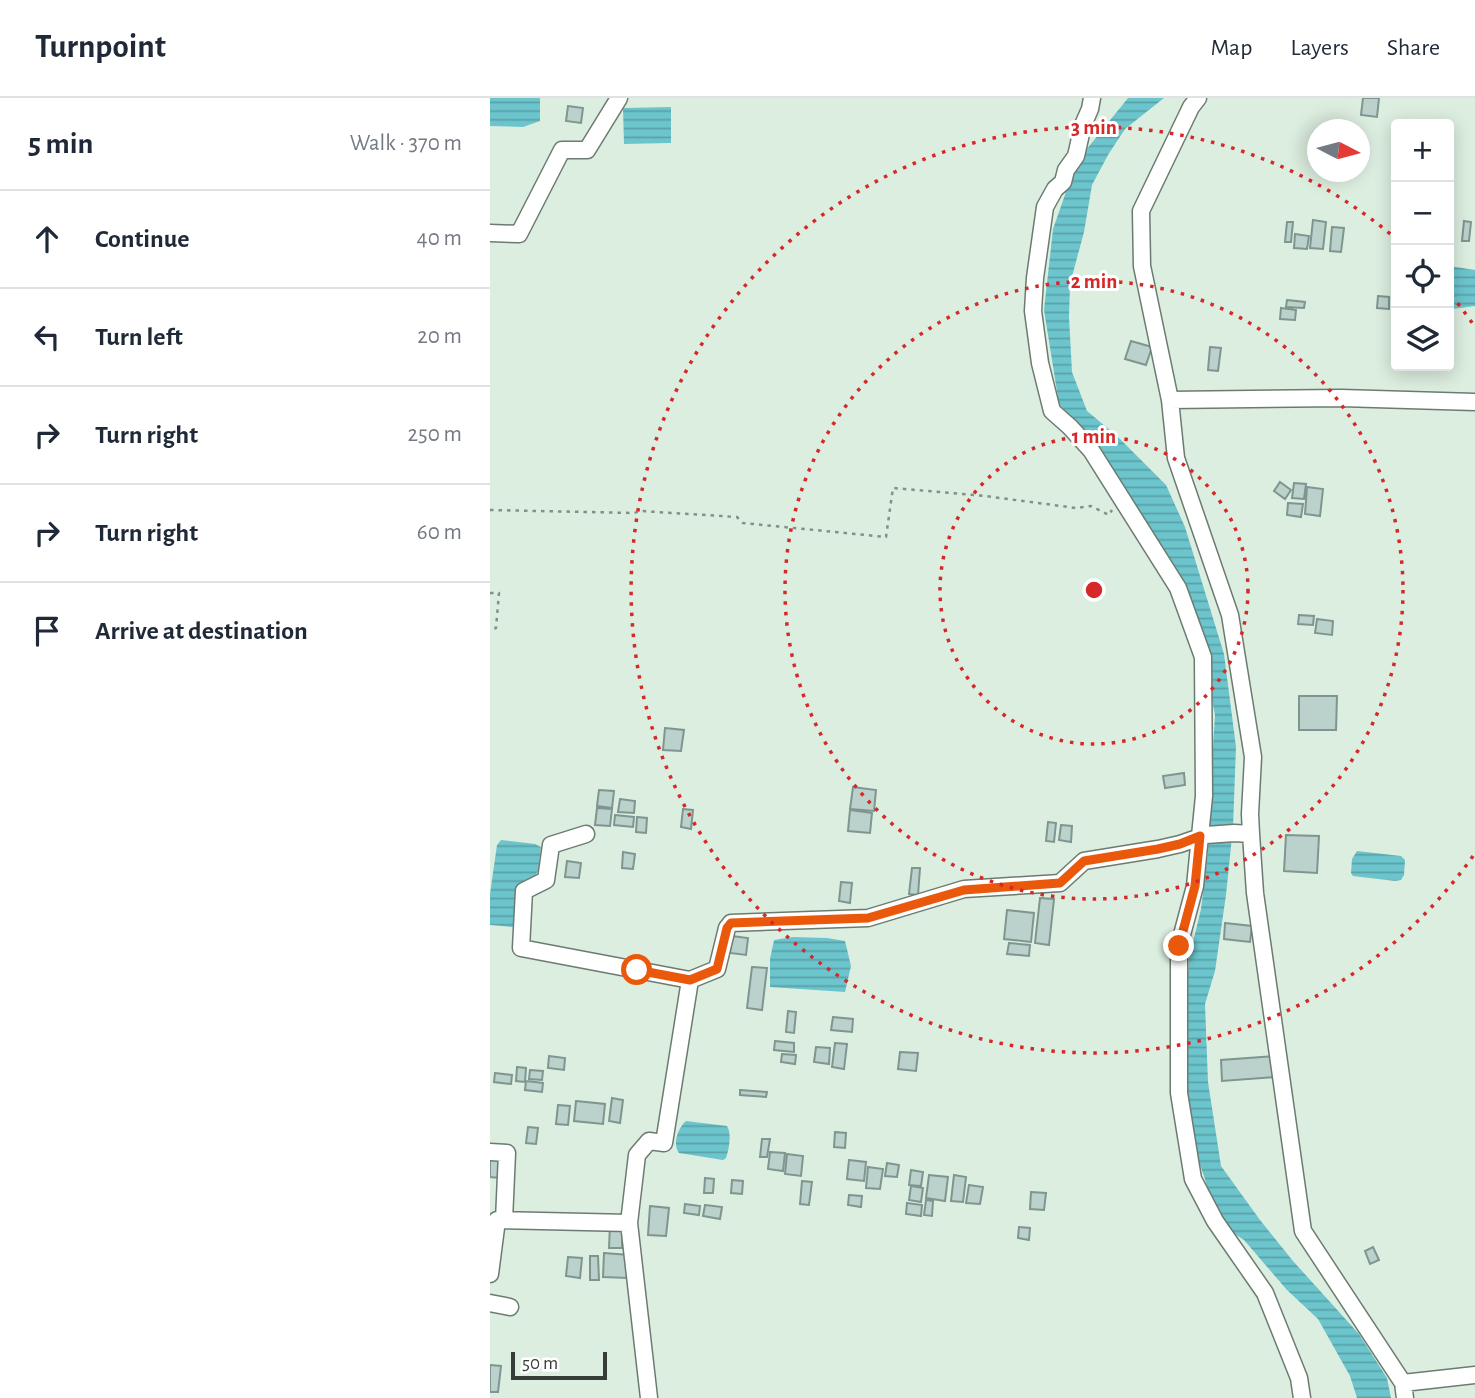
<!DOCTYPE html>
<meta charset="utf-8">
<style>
:root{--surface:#fff;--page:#f6f6f7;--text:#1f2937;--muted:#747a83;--line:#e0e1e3}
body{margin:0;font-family:"Alegreya Sans",sans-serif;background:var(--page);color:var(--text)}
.controls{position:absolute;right:21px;top:21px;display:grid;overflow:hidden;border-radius:7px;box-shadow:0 4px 18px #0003}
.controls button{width:63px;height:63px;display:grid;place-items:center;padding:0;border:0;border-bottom:2px solid var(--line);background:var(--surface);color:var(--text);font:35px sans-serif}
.compass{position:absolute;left:817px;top:21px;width:63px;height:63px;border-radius:50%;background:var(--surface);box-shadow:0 4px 18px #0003;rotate:96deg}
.scale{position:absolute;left:21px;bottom:18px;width:96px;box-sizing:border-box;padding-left:7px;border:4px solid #363d38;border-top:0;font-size:19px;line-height:24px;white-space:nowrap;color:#363d38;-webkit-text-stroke:5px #fff;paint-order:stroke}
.stop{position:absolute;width:21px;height:21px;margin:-16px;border:5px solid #ea580c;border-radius:50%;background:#fff}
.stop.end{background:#ea580c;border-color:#fff;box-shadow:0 2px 7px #0008}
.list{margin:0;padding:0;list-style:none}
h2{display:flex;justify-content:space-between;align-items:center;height:91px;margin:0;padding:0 28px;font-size:30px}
h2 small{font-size:23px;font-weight:400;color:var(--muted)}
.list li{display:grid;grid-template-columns:46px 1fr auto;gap:21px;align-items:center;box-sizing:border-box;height:98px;padding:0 28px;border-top:2px solid var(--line)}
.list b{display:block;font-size:26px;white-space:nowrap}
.list em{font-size:23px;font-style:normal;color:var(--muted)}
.icon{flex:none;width:38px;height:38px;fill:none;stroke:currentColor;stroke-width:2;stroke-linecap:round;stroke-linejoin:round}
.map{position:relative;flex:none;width:985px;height:1300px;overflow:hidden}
header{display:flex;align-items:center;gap:42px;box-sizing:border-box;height:98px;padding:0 35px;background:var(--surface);border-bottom:2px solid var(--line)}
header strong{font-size:33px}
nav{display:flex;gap:38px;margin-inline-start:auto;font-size:24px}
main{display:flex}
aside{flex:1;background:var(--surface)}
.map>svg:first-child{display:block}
.water{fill:url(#water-rules)}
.building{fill:#bbd2cc;stroke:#7f958f;stroke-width:2}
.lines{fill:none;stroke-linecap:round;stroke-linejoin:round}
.minor-casing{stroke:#6c7b70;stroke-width:19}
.path{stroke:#849087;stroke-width:2.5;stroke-dasharray:3.5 5;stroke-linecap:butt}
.minor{stroke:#fff;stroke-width:16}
.route{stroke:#ea580c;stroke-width:9}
.ring{fill:none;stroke:#d62828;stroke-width:3.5;stroke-dasharray:3.5 7}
.centre{fill:#d62828;stroke:#fff;stroke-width:3.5}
.ring-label{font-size:21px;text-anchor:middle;font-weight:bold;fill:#d62828;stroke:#fff;stroke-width:6;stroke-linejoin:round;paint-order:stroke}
</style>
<header>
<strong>Turnpoint</strong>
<nav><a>Map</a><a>Layers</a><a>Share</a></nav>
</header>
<main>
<aside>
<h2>5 min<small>Walk · 370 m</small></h2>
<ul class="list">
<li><svg class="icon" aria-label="ahead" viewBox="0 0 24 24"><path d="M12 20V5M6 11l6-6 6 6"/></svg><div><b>Continue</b></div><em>40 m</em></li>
<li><svg class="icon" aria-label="left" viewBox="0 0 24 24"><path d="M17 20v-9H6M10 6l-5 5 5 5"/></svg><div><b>Turn left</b></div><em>20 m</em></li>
<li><svg class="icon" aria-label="right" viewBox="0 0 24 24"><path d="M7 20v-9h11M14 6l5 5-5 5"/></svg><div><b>Turn right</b></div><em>250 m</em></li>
<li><svg class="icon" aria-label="right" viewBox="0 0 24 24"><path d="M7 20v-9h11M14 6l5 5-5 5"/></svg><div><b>Turn right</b></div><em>60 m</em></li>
<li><svg class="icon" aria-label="arrive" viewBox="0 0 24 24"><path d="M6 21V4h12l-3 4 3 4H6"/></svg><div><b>Arrive at destination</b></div></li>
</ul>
</aside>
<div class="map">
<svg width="985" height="1300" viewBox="0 0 985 1300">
<defs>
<pattern id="water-rules" width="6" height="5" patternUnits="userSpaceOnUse" patternTransform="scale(1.75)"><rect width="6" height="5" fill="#6cc5cd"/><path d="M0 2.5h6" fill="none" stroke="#5aa1a7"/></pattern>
</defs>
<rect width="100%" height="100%" fill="#dceee0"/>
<!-- water -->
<path class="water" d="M0,0H50V23L33,29L0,28Z
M638,0H674L635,31L618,57L602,87L594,134L580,186L579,219L582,274L597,313L627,338L676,387L695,429L734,556L746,649L743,729L736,797L725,873L715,906L718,984L731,1068L770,1122L803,1163L869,1236L897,1280L901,1300H867L860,1278L828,1221L797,1192L754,1142L725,1123L715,1081L702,1045L694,985L695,924L699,861L711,811L718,754L721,681L725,617L713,559L669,448L634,388L600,339L569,306L554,212L563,131L577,91L596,52Z
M181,9V45L134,46L133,10Z
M959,168L985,172V208L963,211L959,209Z
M11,742L45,746L51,749L48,773L43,781L25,828L22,829L0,827V796L7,747Z
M867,753L911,758L915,762L914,777L911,782L905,783L863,778L861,775L862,761Z
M303,839L337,840L355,843L361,868L355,894L280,889V861L284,842Z
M196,1023L237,1028C242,1036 239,1051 236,1060L233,1062L189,1055C182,1046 188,1030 196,1023Z"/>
<!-- building -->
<path class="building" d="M873,0H889L887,19L871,17Z
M78,8L93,10L91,25L76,23Z
M823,122L836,124L833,151L820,150Z
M974,123L981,124L979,143H972Z
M797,124H803L801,144H795Z
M842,129L854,130L851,154L840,153Z
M805,136L819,138L817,151L804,150Z
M888,198L899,199V211L887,210Z
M797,202L815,204L814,210L796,209Z
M791,210L806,212L805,222L790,221Z
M641,243L662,249L656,267L635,261Z
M720,249L731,250L728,273L718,272Z
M790,384L801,392L795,401L784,393Z
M804,385L816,386L814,401L802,400Z
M817,389L833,391L830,418L815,416Z
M798,405L813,406L811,419L797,417Z
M809,517L824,518L823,527L808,526Z
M827,521L843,523L842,537L825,535Z
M809,598H847L846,632H809Z
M175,630L194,632L191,653L173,652Z
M694,675L695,687L675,690L673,678Z
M363,689L386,692L384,713L360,711Z
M109,692L124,693L122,710L107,708Z
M130,701L145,703L144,715L128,714Z
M107,710L122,711L120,728L105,727Z
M193,711L203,712L201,731L191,729Z
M360,712L382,715L380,735L358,733Z
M125,717L144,719L143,729L124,727Z
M147,719L157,720L156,735L146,734Z
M558,724L566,725L564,744L556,743Z
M571,727L582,728L581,744L569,742Z
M796,737L829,738L827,775L794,773Z
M133,754L145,756L143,771L132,770Z
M77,763L91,765L89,780L75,779Z
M422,770H430L428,797L419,796Z
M351,784L362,785L360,805L349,803Z
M550,800L564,801L559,847L545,845Z
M517,812L544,815L541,844L514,841Z
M735,825L762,828L760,844L734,841Z
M242,838L258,840L256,857L240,855Z
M519,845L540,847L539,858L517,856Z
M262,869L277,870L272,912L257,910Z
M298,913L306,914L304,935L296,934Z
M343,919L363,921L362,934L341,932Z
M285,943L304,945V954L284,952Z
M345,945L357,946L354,971L342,969Z
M326,949L340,950L339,966L324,964Z
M410,954L428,955L426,973L408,971Z
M292,956L306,957L305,966L291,964Z
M59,958L75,960L74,972L58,970Z
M785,958L787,979L732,983L731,962Z
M27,969L36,970L35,984L26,983Z
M40,972L53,973L52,982L39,981Z
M5,975L22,977L21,986L4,984Z
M36,983L53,985L52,994L35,992Z
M250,992L277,994L276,999L250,997Z
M122,1000L133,1002L130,1025L119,1023Z
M86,1003L115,1006L113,1026L84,1023Z
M68,1007L80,1008L78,1027L66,1026Z
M38,1029L48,1030L46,1046L36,1045Z
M345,1034L356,1035L355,1050L344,1049Z
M272,1041H280L277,1059H270Z
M280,1054L295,1055L293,1073L278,1071Z
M297,1056L313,1058L311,1078L295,1076Z
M0,1059L11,1060L9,1080L0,1079Z
M359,1062L376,1064L374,1083L357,1081Z
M397,1065L409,1067L407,1079L395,1078Z
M378,1069L393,1071L390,1091L376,1090Z
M421,1072L433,1074L431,1088L419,1087Z
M439,1077L458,1079L455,1103L436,1100Z
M464,1077L476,1079L473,1104L461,1103Z
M215,1080L224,1081L223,1095H214Z
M242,1082L253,1083L252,1096L241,1095Z
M312,1083L322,1084L319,1107L310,1106Z
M479,1087L493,1089L490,1106L476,1105Z
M421,1088L433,1090L431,1104L419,1102Z
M541,1094L556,1095L554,1112L540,1111Z
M359,1097L372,1098L371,1109L358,1107Z
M436,1102L443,1103L442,1118L434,1117Z
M417,1105L432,1107L431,1118L416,1116Z
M195,1106L210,1108L209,1117L194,1115Z
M215,1107L232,1109L230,1121L213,1118Z
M160,1108L179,1110L176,1138L158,1137Z
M120,1127L133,1128L132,1150H119Z
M529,1129L540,1130L539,1142L528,1140Z
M883,1149L889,1162L880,1166L875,1153Z
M114,1155L139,1157L138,1180L113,1179Z
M100,1158H108L109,1182H100Z
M78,1159L92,1160L90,1180L76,1178Z
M0,1267L11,1268L8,1294H0Z"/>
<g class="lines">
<!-- minor casing -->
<g class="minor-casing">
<path id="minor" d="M602,0L600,11L593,27L586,58L576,72L573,84L565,91L555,109L545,180L543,213L550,265L562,313L580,329L601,352L688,490L713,559L714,698L705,788L689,848V995L703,1081L725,1123L775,1195L809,1280L812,1300
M708,0L701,9L651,113L652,168L680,302L851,300L985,304
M0,135L29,136L72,52H97L129,0
M96,736L61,747L56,782L34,793L31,850L200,882L227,871L237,830L241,825L378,820L474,791L570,785L594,763L668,751L690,746L716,737L744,735L761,736L760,716L763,659L740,517L686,360L680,302
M761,736L765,795L813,1133L913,1285L915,1300
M0,1054L17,1055L14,1122
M0,1176L7,1122L139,1125
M0,1205L20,1209
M913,1285L985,1277
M159,1300L139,1125L147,1057L159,1043L174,1045L200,882"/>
</g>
<!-- path -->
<path class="path" d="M0,412L144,415L151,413L247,419L253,425L396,439L403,390L495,398L586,410L601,408L619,417L622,412
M0,495H9L6,530L0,532"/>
<!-- minor -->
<use href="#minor" class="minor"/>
</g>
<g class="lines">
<!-- route -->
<path class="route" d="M147,872L200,882L227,871L237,830L241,825L378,820L474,792L570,785L594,763L668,751L690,746L710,738L705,788L689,848"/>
</g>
<!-- distance rings -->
<g class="ring">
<circle cx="604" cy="492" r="154"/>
<circle cx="604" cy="492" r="309"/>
<path d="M983 758A463 463 0 1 1 905 140M961 197A463 463 0 0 1 983 226"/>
</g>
<circle cx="604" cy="492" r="10" class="centre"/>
<g class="ring-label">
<text x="604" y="36">3 min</text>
<text x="604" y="190">2 min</text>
<text x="604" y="345">1 min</text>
</g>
</svg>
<div class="controls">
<button>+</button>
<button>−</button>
<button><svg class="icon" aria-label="locate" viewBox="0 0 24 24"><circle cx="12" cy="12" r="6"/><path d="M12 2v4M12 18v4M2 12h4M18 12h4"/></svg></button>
<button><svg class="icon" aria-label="layers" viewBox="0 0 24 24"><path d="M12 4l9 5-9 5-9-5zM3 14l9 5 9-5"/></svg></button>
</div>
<svg class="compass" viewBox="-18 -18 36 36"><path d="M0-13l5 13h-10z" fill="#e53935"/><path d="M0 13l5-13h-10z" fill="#747a83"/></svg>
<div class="scale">50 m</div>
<div class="stop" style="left:147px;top:872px"></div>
<div class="stop end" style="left:689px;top:848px"></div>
</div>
</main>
